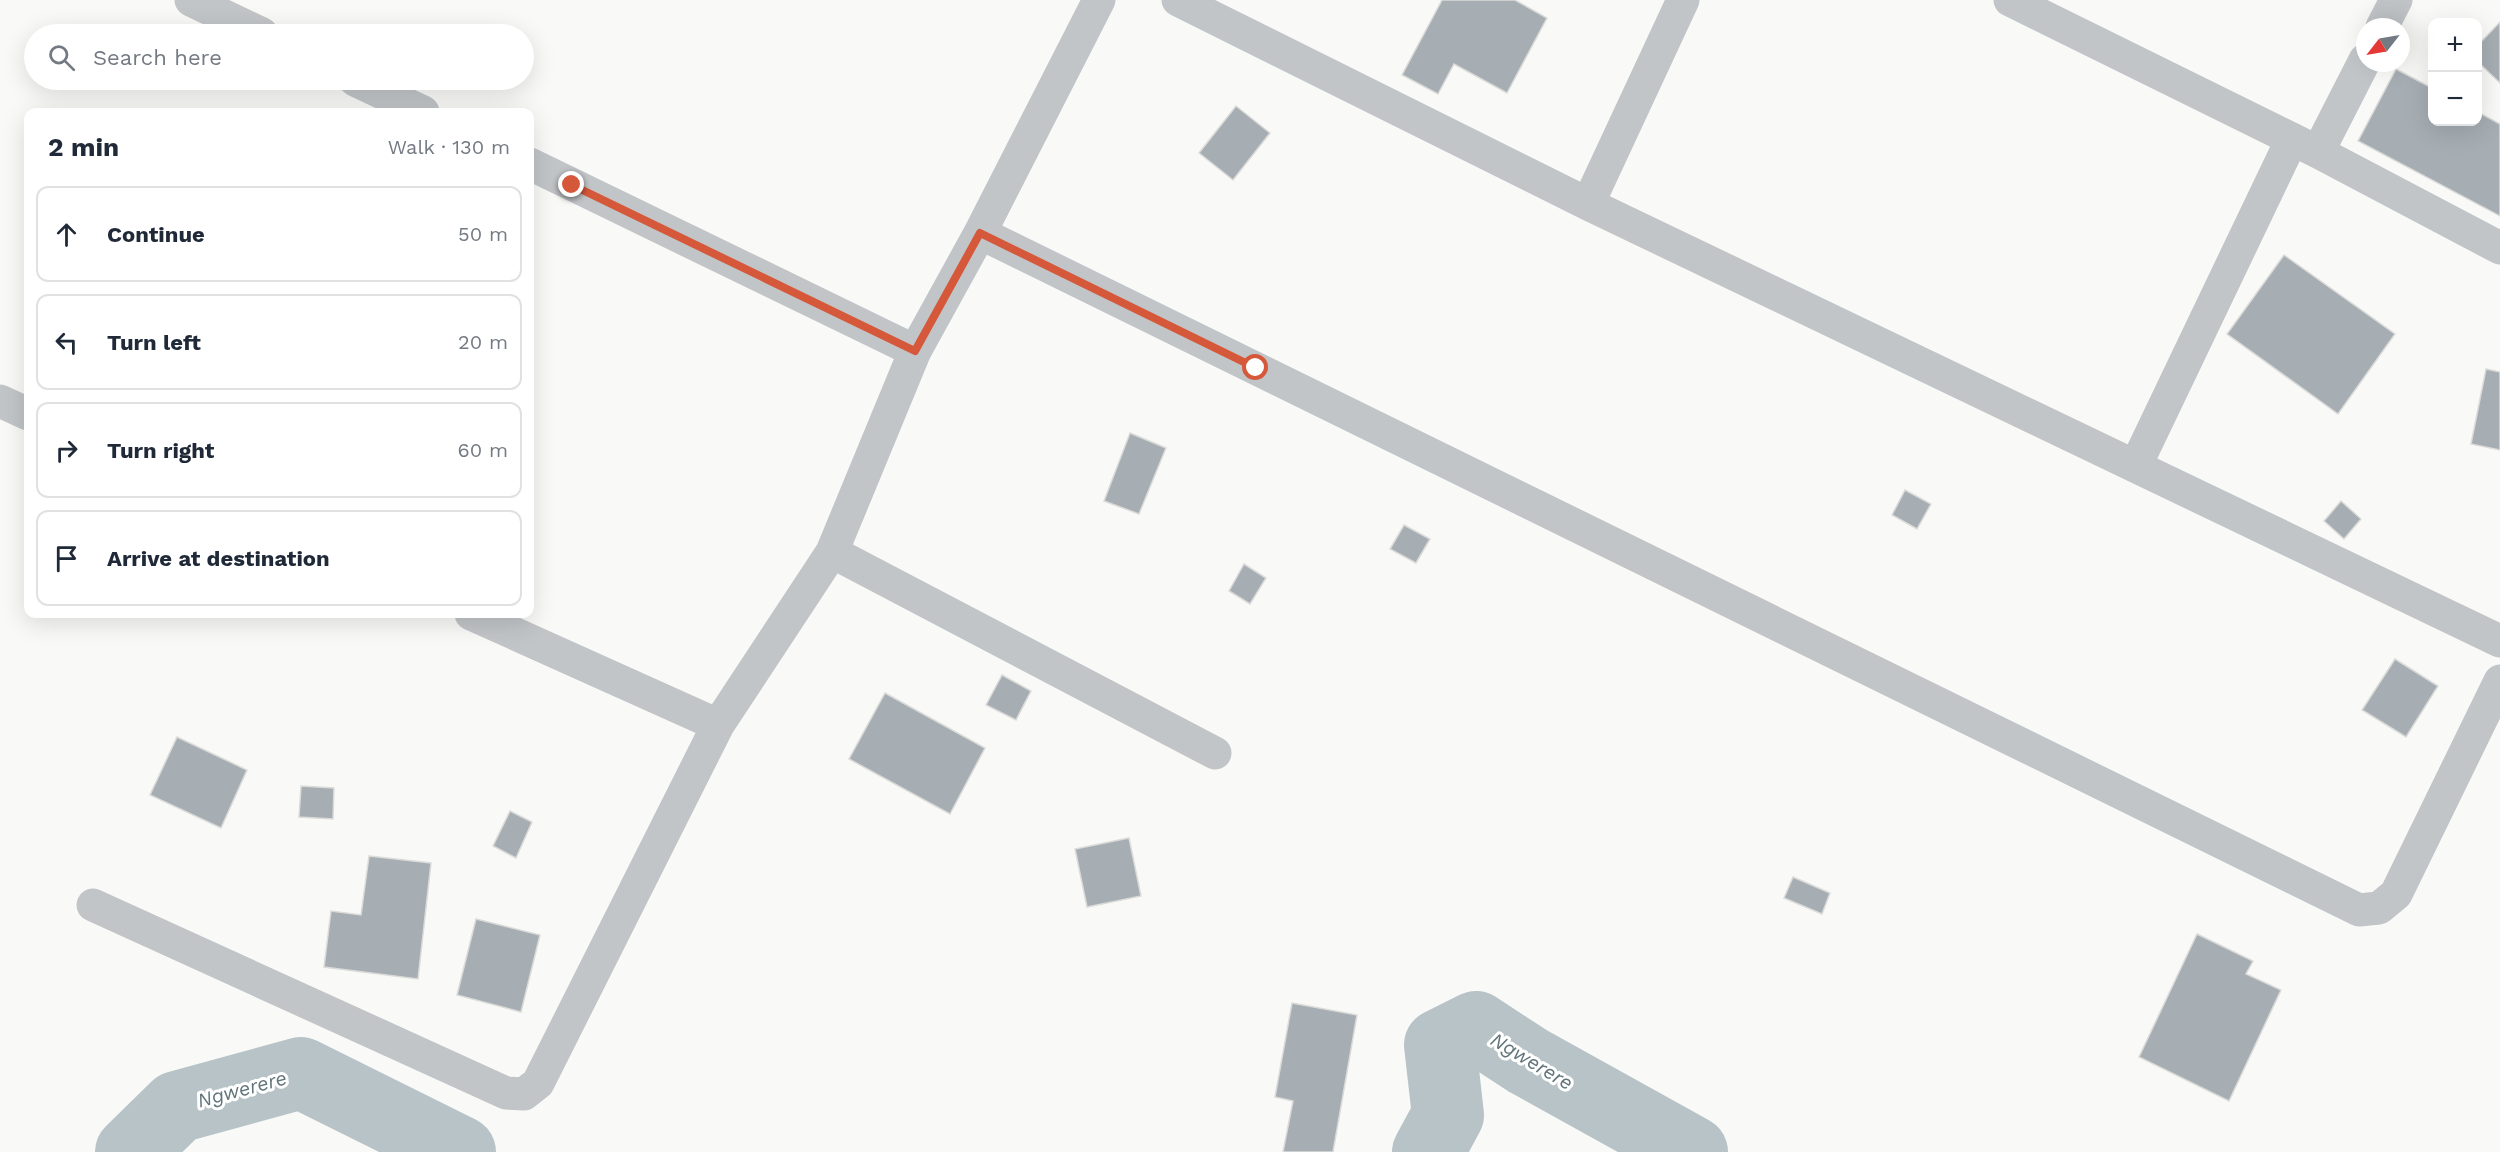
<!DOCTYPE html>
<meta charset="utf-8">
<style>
:root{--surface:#fff;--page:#f6f6f7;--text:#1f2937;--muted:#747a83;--line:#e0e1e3}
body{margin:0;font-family:"Work Sans",sans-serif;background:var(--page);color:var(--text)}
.controls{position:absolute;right:18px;top:18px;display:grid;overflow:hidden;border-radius:12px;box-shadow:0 6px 24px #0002}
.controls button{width:54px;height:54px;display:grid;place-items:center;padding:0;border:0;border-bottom:2px solid var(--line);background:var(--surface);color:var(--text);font:30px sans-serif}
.compass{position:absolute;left:2356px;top:18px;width:54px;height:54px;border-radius:50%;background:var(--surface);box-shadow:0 6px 24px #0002;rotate:239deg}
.stop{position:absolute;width:18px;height:18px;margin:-14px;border:4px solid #d6583a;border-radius:50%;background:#fff}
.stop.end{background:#d6583a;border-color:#fff;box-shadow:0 2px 6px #0008}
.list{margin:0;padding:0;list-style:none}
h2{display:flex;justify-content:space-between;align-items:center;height:78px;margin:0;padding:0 24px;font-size:26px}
h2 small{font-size:20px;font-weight:400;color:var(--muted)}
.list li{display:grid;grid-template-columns:39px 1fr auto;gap:18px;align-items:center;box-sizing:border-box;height:96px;margin:0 12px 12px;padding:0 12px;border:2px solid var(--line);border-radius:12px}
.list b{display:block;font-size:22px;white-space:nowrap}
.list em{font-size:20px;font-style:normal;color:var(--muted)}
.icon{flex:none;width:33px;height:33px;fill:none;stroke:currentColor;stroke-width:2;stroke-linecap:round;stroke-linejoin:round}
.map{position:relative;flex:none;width:2500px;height:1152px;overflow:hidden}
.search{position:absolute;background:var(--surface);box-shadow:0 6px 24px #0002;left:24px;top:24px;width:510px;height:66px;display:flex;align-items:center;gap:15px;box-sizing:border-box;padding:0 21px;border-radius:33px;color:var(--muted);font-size:22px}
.panel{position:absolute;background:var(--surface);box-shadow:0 6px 24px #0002;left:24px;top:108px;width:510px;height:510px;border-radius:12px}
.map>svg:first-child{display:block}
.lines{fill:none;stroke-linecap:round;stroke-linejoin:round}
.river{stroke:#b8c3c7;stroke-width:72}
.building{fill:#a6aeb3;stroke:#dbdbd9;stroke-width:1.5}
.street{stroke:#c1c5c8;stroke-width:33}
.route{stroke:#d6583a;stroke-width:8}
.labels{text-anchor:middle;stroke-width:6;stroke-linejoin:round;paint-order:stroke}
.water-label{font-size:20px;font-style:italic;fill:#617479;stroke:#fff}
</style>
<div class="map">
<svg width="2500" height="1152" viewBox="0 0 2500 1152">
<rect width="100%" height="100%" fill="#f9f9f7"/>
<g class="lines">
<!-- river -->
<path class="river" d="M131,1152L177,1107L301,1073L460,1152
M1428,1152L1448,1115L1440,1045L1476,1027L1528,1061L1692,1152"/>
</g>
<!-- building -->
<path class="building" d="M1442,0H1515L1547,18L1507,93L1454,64L1438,94L1402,75Z
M2500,22V83L2478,62V45Z
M2396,69L2432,88V122H2478V112L2500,124V216L2358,141Z
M1236,106L1270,133L1233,180L1199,153Z
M2284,255L2395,334L2338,414L2227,334Z
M2486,369L2500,372V450L2471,444Z
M1130,433L1166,448L1139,514L1104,501Z
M1905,490L1931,504L1917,529L1892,515Z
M2341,501L2361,519L2344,539L2324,521Z
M1404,525L1430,539L1416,563L1390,549Z
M1244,564L1266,578L1250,604L1229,591Z
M2395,659L2438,686L2406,737L2362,710Z
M1002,675L1031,691L1016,720L986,705Z
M885,693L985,748L950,814L849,759Z
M177,737L247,770L221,828L150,795Z
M301,786L334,788L333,819L299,817Z
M510,811L532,822L516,858L493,846Z
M1129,838L1141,896L1087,907L1075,849Z
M369,856L431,863L418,979L324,967L331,911L361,915Z
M1793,877L1830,893L1822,914L1784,898Z
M476,919L540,935L521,1012L457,995Z
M2197,934L2253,961L2246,974L2281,990L2229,1101L2139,1057Z
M1292,1003L1357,1015L1333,1152H1283L1293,1101L1275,1097Z"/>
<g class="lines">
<!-- street -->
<path class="street" d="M191,0L262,34
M1178,0L1588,204L2500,641
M2010,0L2318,152L2500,248
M2382,27L2396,0
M355,80L423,112
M2318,152L2365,60
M530,164L915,351
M1588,204L1683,0
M980,233L2359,910L2379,908L2396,894L2500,681
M0,401L28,414
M2136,465L2292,139
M832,552L1215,753
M471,614L718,725
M93,905L506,1093L524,1094L538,1083L718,725L832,552L915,351L980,233L1099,0"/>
</g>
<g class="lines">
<!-- route -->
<path class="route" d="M572,185L915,351L980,233L1256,368"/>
</g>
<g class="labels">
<!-- water labels -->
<g class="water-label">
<text transform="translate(1532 1061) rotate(31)" y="7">Ngwerere</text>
<text transform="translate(242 1089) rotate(-15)" y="7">Ngwerere</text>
</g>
</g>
</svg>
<div class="controls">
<button>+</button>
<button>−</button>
</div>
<svg class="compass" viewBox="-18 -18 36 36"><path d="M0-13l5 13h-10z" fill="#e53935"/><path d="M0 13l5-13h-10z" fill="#747a83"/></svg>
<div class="stop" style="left:1256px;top:368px"></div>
<div class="stop end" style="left:572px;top:185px"></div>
<div class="search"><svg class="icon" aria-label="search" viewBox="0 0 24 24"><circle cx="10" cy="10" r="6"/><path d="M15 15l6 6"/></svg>Search here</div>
<section class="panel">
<h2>2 min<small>Walk · 130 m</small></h2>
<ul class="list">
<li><svg class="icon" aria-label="ahead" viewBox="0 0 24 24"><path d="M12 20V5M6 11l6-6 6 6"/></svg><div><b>Continue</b></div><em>50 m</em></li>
<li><svg class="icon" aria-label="left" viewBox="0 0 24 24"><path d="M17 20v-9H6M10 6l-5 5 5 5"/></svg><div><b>Turn left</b></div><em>20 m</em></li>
<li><svg class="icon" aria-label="right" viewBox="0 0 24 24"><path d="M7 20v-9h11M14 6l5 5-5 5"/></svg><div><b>Turn right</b></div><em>60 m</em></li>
<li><svg class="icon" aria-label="arrive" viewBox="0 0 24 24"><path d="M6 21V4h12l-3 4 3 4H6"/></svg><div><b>Arrive at destination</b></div></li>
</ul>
</section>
</div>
